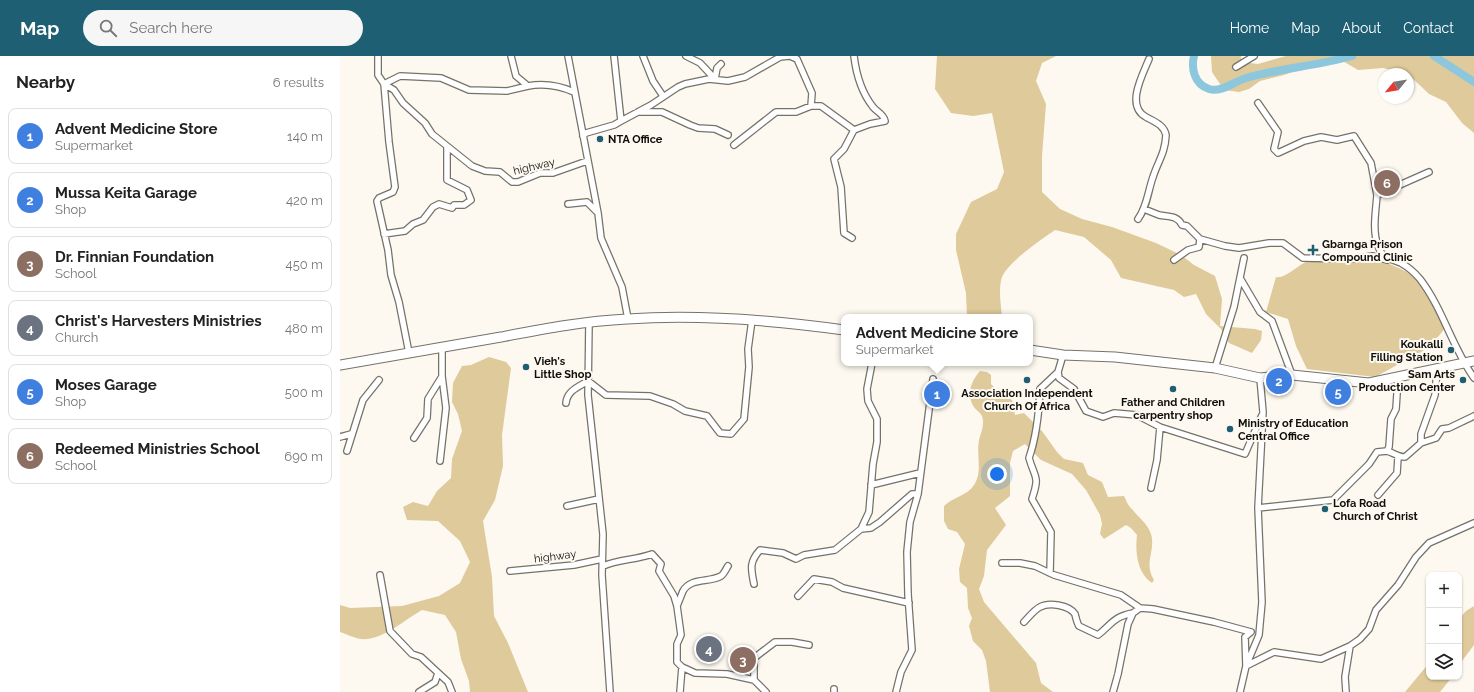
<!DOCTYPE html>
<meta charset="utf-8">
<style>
:root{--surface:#fff;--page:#f6f6f6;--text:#222;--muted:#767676;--line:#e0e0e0;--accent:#1e5f74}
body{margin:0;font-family:Raleway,sans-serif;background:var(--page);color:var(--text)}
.controls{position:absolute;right:12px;bottom:12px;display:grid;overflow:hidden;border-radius:8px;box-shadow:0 1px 3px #0004}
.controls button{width:36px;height:36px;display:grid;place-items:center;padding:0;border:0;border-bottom:1px solid var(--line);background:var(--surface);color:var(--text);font:20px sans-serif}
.compass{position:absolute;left:1038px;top:12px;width:36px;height:36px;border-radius:50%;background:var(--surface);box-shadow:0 1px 3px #0004;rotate:240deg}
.you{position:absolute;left:657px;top:418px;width:14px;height:14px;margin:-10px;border:3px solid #fff;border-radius:50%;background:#1a73e8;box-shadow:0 0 0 6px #1a73e833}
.badge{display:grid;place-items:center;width:26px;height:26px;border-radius:50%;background:var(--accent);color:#fff;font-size:13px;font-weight:700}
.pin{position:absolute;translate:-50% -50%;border:2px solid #fff;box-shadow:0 1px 4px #0006}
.popup{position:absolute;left:501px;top:258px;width:192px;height:52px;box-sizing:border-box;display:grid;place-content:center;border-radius:8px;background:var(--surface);filter:drop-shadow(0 1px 3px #0005);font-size:13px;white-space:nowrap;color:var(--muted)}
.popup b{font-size:15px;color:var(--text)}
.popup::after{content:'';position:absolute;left:50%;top:100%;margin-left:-8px;border:8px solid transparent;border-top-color:var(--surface)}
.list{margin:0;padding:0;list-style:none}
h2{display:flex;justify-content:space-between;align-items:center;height:52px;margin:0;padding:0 16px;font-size:17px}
h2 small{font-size:13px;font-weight:400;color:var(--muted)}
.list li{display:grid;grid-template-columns:26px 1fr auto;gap:12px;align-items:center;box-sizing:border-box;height:56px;margin:0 8px 8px;padding:0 8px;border:1px solid var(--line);border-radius:8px}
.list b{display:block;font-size:15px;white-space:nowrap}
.list p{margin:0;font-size:13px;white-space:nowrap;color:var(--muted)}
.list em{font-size:13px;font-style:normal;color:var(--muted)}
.icon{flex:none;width:22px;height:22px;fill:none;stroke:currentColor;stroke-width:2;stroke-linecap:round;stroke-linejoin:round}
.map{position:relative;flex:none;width:1134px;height:636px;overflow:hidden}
header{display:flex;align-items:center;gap:24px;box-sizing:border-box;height:56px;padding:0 20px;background:var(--accent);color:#fff}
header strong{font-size:19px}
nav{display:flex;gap:22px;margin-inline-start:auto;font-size:14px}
.search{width:280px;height:36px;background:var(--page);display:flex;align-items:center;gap:10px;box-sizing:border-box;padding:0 14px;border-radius:22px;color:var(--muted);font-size:15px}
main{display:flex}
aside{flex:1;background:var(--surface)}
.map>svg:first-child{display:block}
.green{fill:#deca9a}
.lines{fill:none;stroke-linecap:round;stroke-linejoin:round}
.river{stroke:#8dc7dd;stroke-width:8}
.street-casing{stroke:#75726a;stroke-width:8}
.primary-casing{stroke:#75726a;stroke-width:11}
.street{stroke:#fff;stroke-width:5.5}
.primary{stroke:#fff;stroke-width:9}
.poi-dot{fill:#1e5f74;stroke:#fdf9f0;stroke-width:1.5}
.labels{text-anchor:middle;stroke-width:4;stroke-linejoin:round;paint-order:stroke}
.poi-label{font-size:11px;font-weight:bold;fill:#0f0e0b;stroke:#fdf9f0;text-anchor:start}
.street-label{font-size:11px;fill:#0f0e0b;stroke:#fdf9f0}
</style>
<header>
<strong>Map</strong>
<div class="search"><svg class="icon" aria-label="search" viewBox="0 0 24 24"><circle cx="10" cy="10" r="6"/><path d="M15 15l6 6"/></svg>Search here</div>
<nav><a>Home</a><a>Map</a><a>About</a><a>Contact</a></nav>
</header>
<main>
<aside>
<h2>Nearby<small>6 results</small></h2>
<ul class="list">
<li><span class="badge" style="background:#3f7fe0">1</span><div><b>Advent Medicine Store</b><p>Supermarket</p></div><em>140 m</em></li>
<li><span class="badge" style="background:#3f7fe0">2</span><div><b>Mussa Keita Garage</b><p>Shop</p></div><em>420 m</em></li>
<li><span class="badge" style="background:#8d6e63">3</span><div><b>Dr. Finnian Foundation</b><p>School</p></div><em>450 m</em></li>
<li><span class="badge" style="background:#6b7280">4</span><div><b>Christ's Harvesters Ministries</b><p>Church</p></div><em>480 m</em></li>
<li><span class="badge" style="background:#3f7fe0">5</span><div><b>Moses Garage</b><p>Shop</p></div><em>500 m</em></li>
<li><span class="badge" style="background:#8d6e63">6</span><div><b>Redeemed Ministries School</b><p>School</p></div><em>690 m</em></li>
</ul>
</aside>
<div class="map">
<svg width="1134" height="636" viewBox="0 0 1134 636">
<rect width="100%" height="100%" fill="#fdf9f0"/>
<!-- green -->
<path class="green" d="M597,0H716L702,7L696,25L706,48L702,100V136L720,153L742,163L772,171L816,187L841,199L854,209L875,220L882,243L880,270L915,273L922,275L921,284L912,297L889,287L881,273L866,258L856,238L844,241L834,234L781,222L771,204L744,181L715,174C702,183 668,206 662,221C658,233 661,249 662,261H627L626,237L616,194V178L631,146L657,133L664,116L652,57L633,60L611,57L595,33Z
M871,0H901V6L918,8L946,0H1134V77L1122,67L1106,46L1089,38L1068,18L1043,12L1018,14L1001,4L984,5L944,19L920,25L909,33L899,36L884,34L872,16Z
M1027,201C1077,215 1083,224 1106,269C1102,278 1097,283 1087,287L1083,295L1035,321L967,313L956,290L948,263L926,256L936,221C945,223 958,209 968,205Z
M149,301L166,306L171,312L162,379L163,410L155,444L143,465L152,521L154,560L168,587L188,636H130L129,625L121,603L116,576L105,559L82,554C64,564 42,585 21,583C14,582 6,578 0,576V549L10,552L62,550L99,540L120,527L130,506L120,485L98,465L67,464L63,451L73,446L88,450L97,435L111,422L112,403L122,375L118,358L112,346L113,327L122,310L131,309Z
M640,315L647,316L651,319V328L663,340L672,344L675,359L684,357L702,375L717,396L724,403L743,407L748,419L762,426L768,441L784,440C786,444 788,450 792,453C798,461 808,468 811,478C816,496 803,506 814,524L812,527C797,517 795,496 797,479L791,472L786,469L764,483L760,478L762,468L760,459L746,434L732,418L701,404L685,388L673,395L670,407V440L655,452L666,469L647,494L644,520L639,533L644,546L696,607L701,627L713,636H650L646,605L642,594L633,585L629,570L632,562L628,552L627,532L620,526L619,513L625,488L617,476L608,473L604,465V450C613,441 627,440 634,429C643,416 636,399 639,384C641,377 645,368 642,360C641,357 636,354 634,351C626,339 631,325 640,315Z
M1134,550V589L1119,609V563L1126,555Z
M1089,607V621H1112L1100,636H1065Z"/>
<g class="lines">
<!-- river -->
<path class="river" d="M854,0C851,12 854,28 869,33C881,37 895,25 906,22C941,12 977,10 1012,0
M1094,0L1134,26"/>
<!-- street casing -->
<g class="street-casing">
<path id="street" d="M38,0V19L44,28L54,34L63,47L85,67L92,78L132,110L145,115L160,116L172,126H178L200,117H213L247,105
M171,0L176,20L188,30C204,27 218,29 234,36
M228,0L258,157
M303,0L313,25L323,40
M346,0L360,7L375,23
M450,0L457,3L472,37L471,50
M896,11L914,0
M375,23L377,12L381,8
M918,47L938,76L934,93L938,97L964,85L981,81L997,84L1014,80L1031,107L1037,139
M298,56H322L350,69L358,72L375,73L388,79
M281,65L311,49L338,31L345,28L369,23L388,25L405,21L440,1L449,0
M243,80L246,77L274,69L281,65L274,0
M394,89L436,56H456L471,50H481L514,74L530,68L545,65C544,58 537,56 533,51C522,37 516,17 514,0
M1089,116L1037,139C1036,154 1032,175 1038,190C1043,204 1050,202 1061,207C1068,211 1075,217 1080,223C1103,253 1112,291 1134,322
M228,148L247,146L258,157L261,182L282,231L288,263
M804,153C809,155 814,157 819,159C829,161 837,159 842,169L847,170L860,183L859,191L848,194L834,204
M798,163C807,151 808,135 813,121C818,105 825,98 826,79C824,69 815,66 806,61C785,50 803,18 809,3
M44,178L65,175L73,168L83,164L93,151L99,148L112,152L114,149H124L131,144L127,134L107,124V91
M512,182L504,177L501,131L494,103L504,93L514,74
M860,183L885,190L899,192L929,187H943L963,202L1012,203L1033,200L1047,204
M900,222L920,256L932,265L952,319
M249,266L248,339L263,478L262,519L270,636
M69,297L59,246L51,219L48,194L37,145L39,142L53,136L55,131L49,86L44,28L60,20L101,22L129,34L167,35L188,30
M875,312L894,251L904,202
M718,316L719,322L734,333L746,355L763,361L774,357L797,359L820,371L905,398L922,359
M226,347C227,335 238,331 248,325L266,339L310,340L333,348L345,355L367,360L380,377L391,378L404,363L409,311L408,293L412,264
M0,381L11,378
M74,382L87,362L88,343L101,322
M1081,387V378L1095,339L1097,314
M7,395L23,344L39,324
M1047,395C1054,397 1058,401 1065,401L1081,387L1096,382L1102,373L1109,372L1134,360
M100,405L106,352L102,320V291
M531,429L580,417
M811,432L817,404L820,371
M1038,439L1057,417L1058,401
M227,450L259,443
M918,452L993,444L1029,408L1037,396L1047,395L1049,391L1051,363L1056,353L1058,322
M521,473L529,456L533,408L537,386V363L528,345L527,333L532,307
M662,507H680L695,510L714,519L781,539L800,552
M263,510C279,503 296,504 312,498L321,508L319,515L334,540L337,550L341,579L337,588V606L342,611L355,617L387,618L414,624V602L435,586H452L469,589
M170,515L234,509L262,503
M710,517L711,476L692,443C700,419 695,423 689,402C697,379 699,357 700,333L718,316L723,299
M40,519L50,575L72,598L81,601L108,626L112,636
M414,528C411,513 409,506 420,494L443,497L456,503L464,499L495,494L521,473L531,472L540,466L572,438H578
M458,540L474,523L492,526L503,532L569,547
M337,550C339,545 341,540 343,535C351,521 369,527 381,520C384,518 386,513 388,510
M684,566C689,561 694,554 700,551C709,546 729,549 735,558C736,562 737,567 739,570L758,579C773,567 773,561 793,557
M414,624L426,636
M79,636L95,626L98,617
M340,636L342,611
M494,636V633
M556,636L561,616L572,594L568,538L567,496L570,466L578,438L593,323
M773,636L778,618L788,568L793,557L800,552L813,553L874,566L911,576L905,581L906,610L934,596L981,603L1010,590L1020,583L1029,573L1036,554L1058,529L1076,501L1089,487L1134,467
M900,636L906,610L919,579L922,546L918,452L923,356L920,322
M1006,636L1005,621L1010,590"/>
</g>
<!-- primary casing -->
<g class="primary-casing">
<path id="primary" d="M690,294L723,299L775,301L875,312L920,322L952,319L1029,327L1134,305
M0,309C54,300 107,290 161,281C203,273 244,265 287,263C359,258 432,264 504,274"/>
</g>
<!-- street -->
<use href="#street" class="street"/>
<!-- primary -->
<use href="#primary" class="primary"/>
</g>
<!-- markers -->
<g class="poi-dot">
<circle cx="260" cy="83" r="4"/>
<path d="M971 188h4v4h4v4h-4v4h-4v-4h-4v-4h4z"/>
<circle cx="1111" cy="294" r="4"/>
<circle cx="186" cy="311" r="4"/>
<circle cx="687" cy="324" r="4"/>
<circle cx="1123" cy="324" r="4"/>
<circle cx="833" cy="333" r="4"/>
<circle cx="890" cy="373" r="4"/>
<circle cx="985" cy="453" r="4"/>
</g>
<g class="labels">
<!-- poi labels -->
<g class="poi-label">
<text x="268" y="87">NTA Office</text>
<text x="982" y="192">Gbarnga Prison<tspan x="982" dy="13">Compound Clinic</tspan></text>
<text x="1103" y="292" text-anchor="end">Koukalli<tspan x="1103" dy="13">Filling Station</tspan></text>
<text x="194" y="309">Vieh's<tspan x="194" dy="13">Little Shop</tspan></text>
<text x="1115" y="322" text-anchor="end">Sam Arts<tspan x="1115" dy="13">Production Center</tspan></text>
<text x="687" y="341" text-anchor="middle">Association Independent<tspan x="687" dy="13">Church Of Africa</tspan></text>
<text x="833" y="350" text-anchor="middle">Father and Children<tspan x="833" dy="13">carpentry shop</tspan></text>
<text x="898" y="371">Ministry of Education<tspan x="898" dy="13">Central Office</tspan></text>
<text x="993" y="451">Lofa Road<tspan x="993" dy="13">Church of Christ</tspan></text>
</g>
<!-- street labels -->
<g class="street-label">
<text transform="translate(194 110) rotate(-13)" y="4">highway</text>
<text transform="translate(215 500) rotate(-7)" y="4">highway</text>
</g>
</g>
</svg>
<div class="controls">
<button>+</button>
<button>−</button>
<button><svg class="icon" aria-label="layers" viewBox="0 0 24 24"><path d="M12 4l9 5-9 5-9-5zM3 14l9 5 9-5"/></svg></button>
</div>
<svg class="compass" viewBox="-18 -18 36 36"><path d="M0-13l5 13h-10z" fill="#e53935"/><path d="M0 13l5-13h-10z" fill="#767676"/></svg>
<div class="you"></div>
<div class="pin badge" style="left:597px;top:338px;background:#3f7fe0">1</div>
<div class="popup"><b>Advent Medicine Store</b>Supermarket</div>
<div class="pin badge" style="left:939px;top:325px;background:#3f7fe0">2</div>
<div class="pin badge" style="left:403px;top:604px;background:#8d6e63">3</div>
<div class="pin badge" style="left:369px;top:593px;background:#6b7280">4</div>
<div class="pin badge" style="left:998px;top:336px;background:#3f7fe0">5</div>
<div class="pin badge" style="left:1047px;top:127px;background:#8d6e63">6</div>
</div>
</main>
